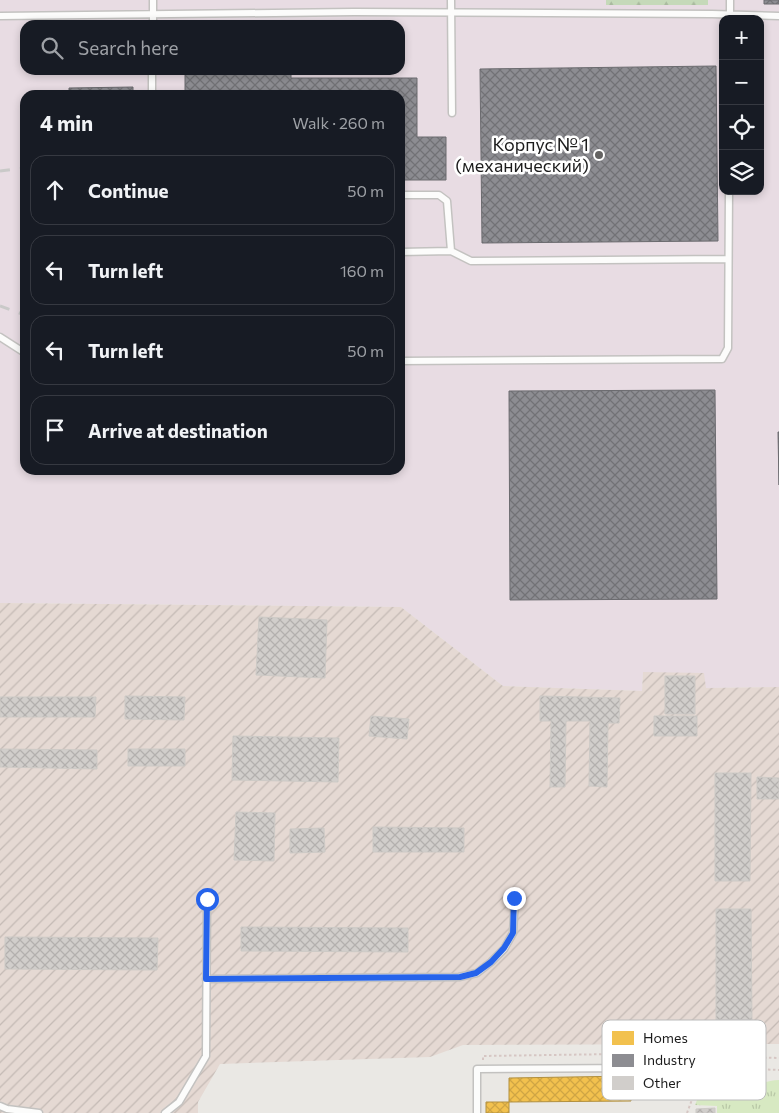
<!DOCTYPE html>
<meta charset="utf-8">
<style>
:root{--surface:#171b24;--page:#242831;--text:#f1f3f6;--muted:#9ea1a6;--line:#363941}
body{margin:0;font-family:Commissioner,sans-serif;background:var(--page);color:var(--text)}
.controls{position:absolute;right:15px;top:15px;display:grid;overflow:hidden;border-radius:10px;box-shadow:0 2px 8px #0003}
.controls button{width:45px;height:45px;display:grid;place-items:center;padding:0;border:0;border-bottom:1px solid var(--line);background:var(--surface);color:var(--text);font:25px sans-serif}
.stop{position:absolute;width:15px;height:15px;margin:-11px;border:4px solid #2563eb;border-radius:50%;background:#fff}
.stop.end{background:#2563eb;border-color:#fff;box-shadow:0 1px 5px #0008}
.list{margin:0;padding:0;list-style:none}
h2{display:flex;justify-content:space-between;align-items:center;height:65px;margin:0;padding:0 20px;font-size:21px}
h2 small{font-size:16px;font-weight:400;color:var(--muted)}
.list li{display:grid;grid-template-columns:32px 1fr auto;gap:15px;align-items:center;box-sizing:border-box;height:70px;margin:0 10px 10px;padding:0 10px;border:1px solid var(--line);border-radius:15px}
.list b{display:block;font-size:19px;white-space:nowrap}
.list em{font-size:16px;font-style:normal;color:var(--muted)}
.icon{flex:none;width:28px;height:28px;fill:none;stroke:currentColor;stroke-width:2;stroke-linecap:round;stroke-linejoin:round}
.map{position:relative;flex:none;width:779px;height:1113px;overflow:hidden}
.search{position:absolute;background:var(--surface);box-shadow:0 2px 8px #0003;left:20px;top:20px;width:385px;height:55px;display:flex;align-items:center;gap:12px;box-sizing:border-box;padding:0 18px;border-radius:15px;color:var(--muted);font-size:19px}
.panel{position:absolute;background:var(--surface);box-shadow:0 2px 8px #0003;left:20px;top:90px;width:385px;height:385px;border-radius:15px}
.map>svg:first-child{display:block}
.industrial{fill:#e8dce3;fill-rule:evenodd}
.military{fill:url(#military-furrows)}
.grass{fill:url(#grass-tufts)}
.forest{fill:url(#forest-firs)}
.homes{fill:url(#homes-cross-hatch);stroke:#b2903f}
.industry{fill:url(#industry-cross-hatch);stroke:#6b6b6f}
.building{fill:url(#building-cross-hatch);stroke:#cdcac6}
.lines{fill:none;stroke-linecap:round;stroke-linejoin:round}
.lane-casing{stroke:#c3c2c0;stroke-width:9}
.path{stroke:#d6c6c3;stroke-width:2;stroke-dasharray:2.5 2.5;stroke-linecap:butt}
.lane{stroke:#fcfcfb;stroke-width:6}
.rail{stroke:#c9c9c8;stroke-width:3;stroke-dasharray:10 10;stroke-linecap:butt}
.route{stroke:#2563eb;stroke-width:6}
.poi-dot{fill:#646362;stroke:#fff;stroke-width:2}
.labels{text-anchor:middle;stroke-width:5;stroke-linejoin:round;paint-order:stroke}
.poi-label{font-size:18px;fill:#1c1c1c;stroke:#fff;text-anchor:end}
.key{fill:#fff;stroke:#bbb;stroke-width:1}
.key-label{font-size:14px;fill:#1c1c1c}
</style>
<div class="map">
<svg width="779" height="1113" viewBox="0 0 779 1113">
<defs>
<pattern id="military-furrows" width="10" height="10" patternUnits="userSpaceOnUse" patternTransform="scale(1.25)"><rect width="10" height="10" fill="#e5d9d3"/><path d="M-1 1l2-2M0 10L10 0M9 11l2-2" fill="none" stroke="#c4bab5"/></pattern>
<pattern id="grass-tufts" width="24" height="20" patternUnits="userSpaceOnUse" patternTransform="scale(1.25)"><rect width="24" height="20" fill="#d7e9c2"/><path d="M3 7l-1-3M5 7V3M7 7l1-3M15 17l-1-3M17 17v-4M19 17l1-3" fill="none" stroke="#b8c7a6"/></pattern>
<pattern id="forest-firs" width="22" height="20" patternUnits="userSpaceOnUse" patternTransform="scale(1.25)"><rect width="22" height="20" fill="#c5d9b9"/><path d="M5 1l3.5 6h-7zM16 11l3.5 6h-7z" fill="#a9ba9e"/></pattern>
<pattern id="homes-cross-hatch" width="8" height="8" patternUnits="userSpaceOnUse" patternTransform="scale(1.25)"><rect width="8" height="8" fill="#f2c14e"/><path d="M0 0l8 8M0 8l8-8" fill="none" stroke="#cfa544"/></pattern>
<pattern id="industry-cross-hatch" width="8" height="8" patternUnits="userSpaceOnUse" patternTransform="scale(1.25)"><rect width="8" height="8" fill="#8d8d92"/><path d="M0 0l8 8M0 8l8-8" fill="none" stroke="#727276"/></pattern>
<pattern id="building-cross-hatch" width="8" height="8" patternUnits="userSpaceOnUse" patternTransform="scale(1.25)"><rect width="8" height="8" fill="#d1cecb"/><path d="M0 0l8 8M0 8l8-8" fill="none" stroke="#b3b0ae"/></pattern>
</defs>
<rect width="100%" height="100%" fill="#eae8e4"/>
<!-- industrial -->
<path class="industrial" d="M0,0H779V687L706,688L643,672L642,691L503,686L401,607L0,603ZM723,19H760V191H723ZM25,25H400V70H25ZM25,95H400V470H25Z"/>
<!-- military -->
<path class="military" d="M0,603L401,607L503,686L642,691L643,672L704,673L706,688L779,687V1044L463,1045L430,1057L220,1064L198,1102V1113H0Z"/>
<!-- grass -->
<path class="grass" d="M708,1072C719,1077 740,1089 751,1086C761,1084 769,1080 779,1080V1113H717V1106L695,1105Z"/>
<!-- forest -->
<path class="forest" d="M606,0H708V5H606Z"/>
<!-- homes -->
<path class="homes" d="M631,1076V1101L509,1102V1078Z
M486,1102H509V1113H486Z"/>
<!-- industry -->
<path class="industry" d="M764,0H779V4H764Z
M716,66L718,241L482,243L480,69Z
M185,70H291V78H417V137H446V180H400V95H185Z
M133,87V95H69V88Z
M715,390L717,599L510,600L509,391Z
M778,432H779V485Z"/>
<!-- building -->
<path class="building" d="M259,617L327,620L325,678L256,675Z
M665,676H695V714H665Z
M125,696L185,697L184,720L125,719Z
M540,696L620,698L619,723H608L607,787L589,786L590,721H566L565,787H550L551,721H540Z
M0,697H96L95,717H0Z
M371,716L409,719L407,739L369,736Z
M654,716H697V736H654Z
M233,736L339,738L338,782L232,780Z
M0,749L97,750V769L0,767Z
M128,749H185V766H128Z
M715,773H751L750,881H715Z
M757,777L779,778V799H757Z
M236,812L275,813L274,861L234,860Z
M373,827L464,828V852H373Z
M324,828L325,852L290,853V829Z
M716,909H751L752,1020H716Z
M241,927L408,928V952L241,951Z
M5,937L158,938L157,970L5,969Z
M715,1108V1113H696V1109Z"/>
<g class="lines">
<!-- lane casing -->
<g class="lane-casing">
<path id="lane" d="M451,0L452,113
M0,16L354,12L712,14L779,16
M730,18V0
M153,25V0
M152,95V70
M400,195H439L447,201L451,251
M400,252L451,251L471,261L728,259
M0,337L25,353
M400,361L722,359L728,348L729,191
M206,979L459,977L477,973L491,962L504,949L513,933L515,898
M0,1106L7,1109L39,1113
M165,1113L179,1102L206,1056L207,899
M477,1113V1069L644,1068"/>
</g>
<!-- path -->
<path class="path" d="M483,1060V1056L618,1054L779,1058
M653,1068L704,1067L779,1070
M687,1113L704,1067"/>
<!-- lane -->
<use href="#lane" class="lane"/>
<!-- rail -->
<path class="rail" d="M0,171L25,168
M0,306L25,315"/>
</g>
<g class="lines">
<!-- route -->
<path class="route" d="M207,899L206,979L460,977L476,973L491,962L504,948L513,933L514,898"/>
</g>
<!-- markers -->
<circle class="poi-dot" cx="599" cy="155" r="5"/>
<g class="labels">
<!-- poi labels -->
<g class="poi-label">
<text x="589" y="151">Корпус № 1<tspan x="589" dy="21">(механический)</tspan></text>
</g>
</g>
<!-- legend -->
<rect x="602" y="1020" width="164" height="80" rx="8" class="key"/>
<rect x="612" y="1031" width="22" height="14" fill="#f2c14e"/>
<rect x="612" y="1054" width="22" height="13" fill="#8d8d92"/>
<rect x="612" y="1076" width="22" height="14" fill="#d1cecb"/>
<g class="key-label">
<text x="643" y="1043">Homes</text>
<text x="643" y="1065">Industry</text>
<text x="643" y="1088">Other</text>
</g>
</svg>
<div class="controls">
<button>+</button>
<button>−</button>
<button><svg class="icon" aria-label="locate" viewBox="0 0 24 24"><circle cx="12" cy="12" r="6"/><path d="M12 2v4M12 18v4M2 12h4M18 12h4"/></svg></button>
<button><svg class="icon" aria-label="layers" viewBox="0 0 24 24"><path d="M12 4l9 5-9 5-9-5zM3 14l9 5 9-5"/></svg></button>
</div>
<div class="stop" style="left:207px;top:899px"></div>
<div class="stop end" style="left:514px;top:898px"></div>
<div class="search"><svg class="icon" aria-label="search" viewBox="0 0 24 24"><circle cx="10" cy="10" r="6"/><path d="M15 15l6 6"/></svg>Search here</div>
<section class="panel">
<h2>4 min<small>Walk · 260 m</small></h2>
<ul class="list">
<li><svg class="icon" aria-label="ahead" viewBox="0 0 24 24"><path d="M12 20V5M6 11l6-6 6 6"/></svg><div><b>Continue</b></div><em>50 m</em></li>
<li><svg class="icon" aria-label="left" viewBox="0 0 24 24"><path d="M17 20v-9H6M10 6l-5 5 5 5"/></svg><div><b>Turn left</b></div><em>160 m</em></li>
<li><svg class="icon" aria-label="left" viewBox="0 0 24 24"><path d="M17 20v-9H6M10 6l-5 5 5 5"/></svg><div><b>Turn left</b></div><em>50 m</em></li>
<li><svg class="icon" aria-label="arrive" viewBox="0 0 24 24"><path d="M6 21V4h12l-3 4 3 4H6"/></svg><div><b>Arrive at destination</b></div></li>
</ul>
</section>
</div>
